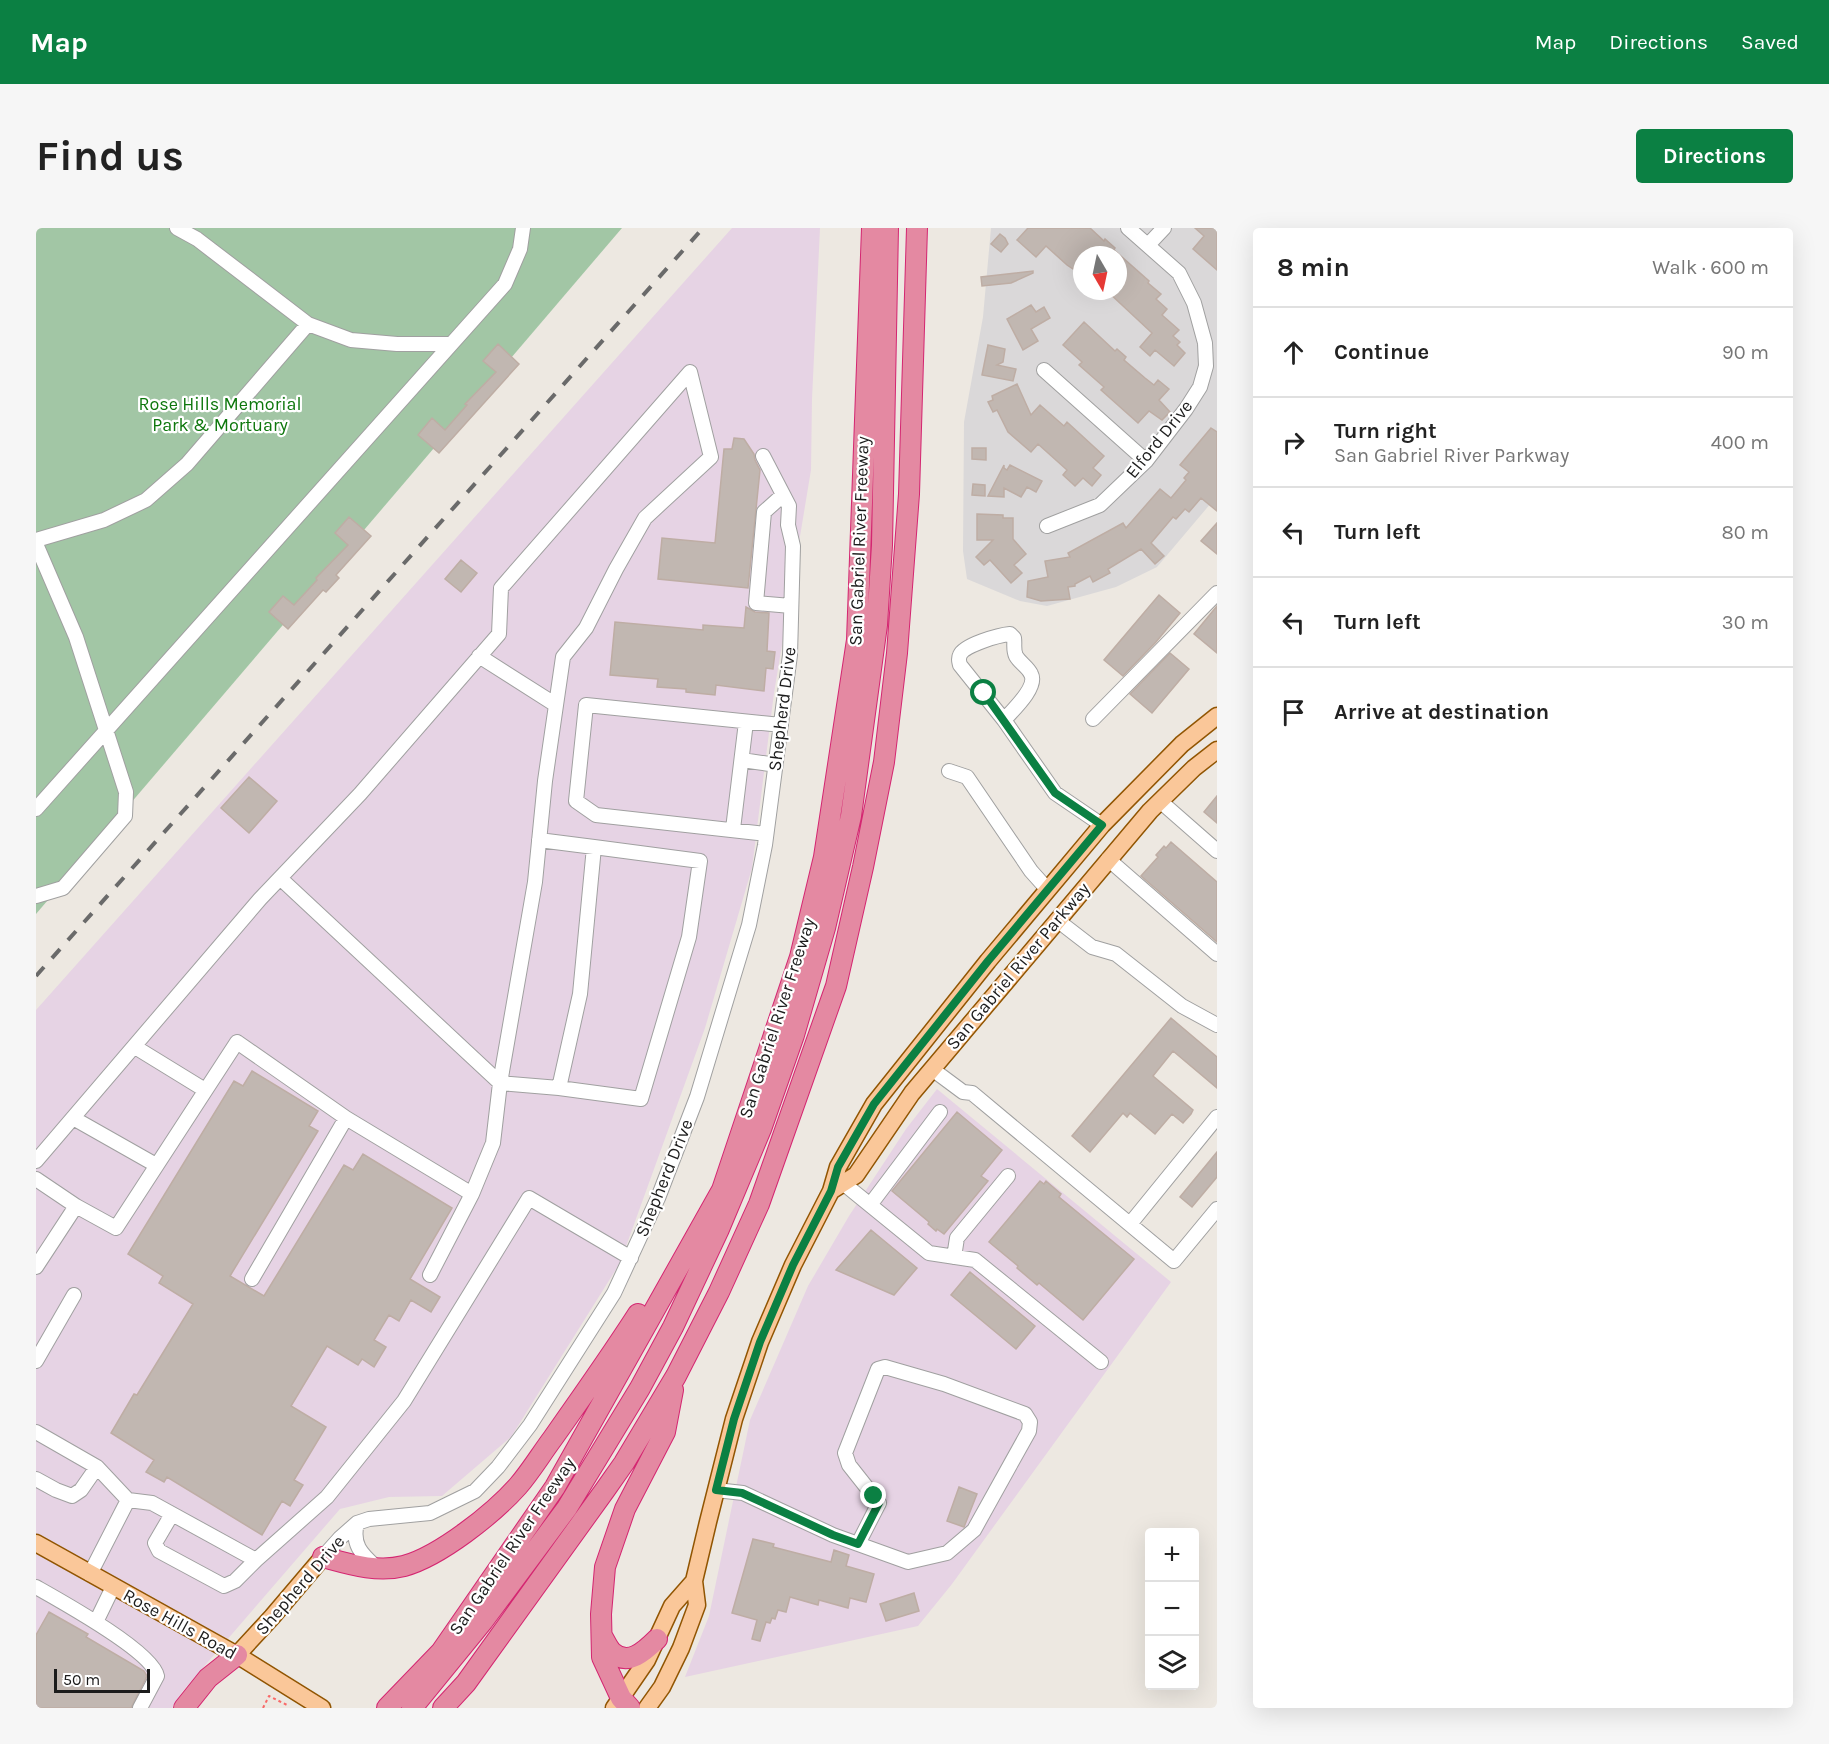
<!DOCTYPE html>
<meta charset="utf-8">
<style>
:root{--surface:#fff;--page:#f6f6f6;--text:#222;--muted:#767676;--line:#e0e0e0;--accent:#0b8043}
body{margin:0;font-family:Karla,sans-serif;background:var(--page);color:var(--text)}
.controls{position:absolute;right:18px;bottom:18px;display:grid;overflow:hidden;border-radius:6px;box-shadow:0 6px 24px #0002}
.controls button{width:54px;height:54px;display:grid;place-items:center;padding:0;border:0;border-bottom:2px solid var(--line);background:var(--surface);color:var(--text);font:30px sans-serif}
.compass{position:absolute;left:1037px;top:18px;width:54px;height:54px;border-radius:50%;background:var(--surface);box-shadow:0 6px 24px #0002;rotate:171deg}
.scale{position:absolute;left:18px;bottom:15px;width:96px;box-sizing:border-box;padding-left:6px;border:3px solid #1c1c1c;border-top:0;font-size:16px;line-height:21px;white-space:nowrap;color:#1c1c1c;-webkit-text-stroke:4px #fff;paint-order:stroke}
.stop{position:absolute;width:18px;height:18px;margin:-14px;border:4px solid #0b8043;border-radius:50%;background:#fff}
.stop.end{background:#0b8043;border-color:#fff;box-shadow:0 2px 6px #0008}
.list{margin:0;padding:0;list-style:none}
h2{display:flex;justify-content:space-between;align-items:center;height:78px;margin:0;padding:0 24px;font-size:26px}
h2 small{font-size:20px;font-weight:400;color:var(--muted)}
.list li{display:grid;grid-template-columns:39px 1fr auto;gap:18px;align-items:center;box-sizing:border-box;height:90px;padding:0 24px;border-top:2px solid var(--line)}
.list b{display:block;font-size:22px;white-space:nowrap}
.list p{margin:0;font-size:20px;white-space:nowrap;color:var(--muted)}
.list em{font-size:20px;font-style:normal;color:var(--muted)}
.icon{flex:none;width:33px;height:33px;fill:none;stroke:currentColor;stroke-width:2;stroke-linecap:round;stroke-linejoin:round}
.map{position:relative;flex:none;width:1181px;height:1480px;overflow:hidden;border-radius:6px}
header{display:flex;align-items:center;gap:36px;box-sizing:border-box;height:84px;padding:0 30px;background:var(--accent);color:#fff}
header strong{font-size:28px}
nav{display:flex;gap:33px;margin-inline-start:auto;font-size:21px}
.intro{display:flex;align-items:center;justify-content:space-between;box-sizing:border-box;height:144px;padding:0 36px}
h1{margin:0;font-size:42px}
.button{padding:15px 27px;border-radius:6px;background:var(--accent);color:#fff;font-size:21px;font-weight:700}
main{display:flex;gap:36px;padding:0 36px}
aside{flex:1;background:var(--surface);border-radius:6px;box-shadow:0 6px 24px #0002}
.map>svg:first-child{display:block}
.residential{fill:#dad8d9;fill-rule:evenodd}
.industrial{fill:#e6d3e4}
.cemetery{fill:#a2c6a5}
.building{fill:#c1b7b1;stroke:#beada4;stroke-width:1.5}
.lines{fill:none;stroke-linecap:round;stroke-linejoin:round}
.minor-casing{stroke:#a0a0a0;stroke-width:16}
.major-casing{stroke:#915502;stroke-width:19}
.highway-casing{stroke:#d42671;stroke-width:22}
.path{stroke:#f86968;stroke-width:2;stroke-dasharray:3 3;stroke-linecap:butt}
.minor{stroke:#fff;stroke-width:14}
.major{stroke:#fac799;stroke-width:16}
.highway{stroke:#e489a2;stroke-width:20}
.rail{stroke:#6a6a6a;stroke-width:4;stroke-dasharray:12 12;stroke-linecap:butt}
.route{stroke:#0b8043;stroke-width:8}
.labels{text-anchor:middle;stroke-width:4.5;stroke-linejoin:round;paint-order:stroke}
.park-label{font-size:18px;fill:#0d770c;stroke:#fff}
.street-label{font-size:18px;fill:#1c1c1c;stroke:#fff}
</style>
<header>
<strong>Map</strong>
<nav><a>Map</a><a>Directions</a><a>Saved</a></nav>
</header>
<div class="intro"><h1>Find us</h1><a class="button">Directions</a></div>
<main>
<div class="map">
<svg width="1181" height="1480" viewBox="0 0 1181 1480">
<rect width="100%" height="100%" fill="#ede8e1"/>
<!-- residential -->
<path class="residential" d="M955,0H1181V268L1121,339L1080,359L1011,378L984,373L931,351L927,323L928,194L947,89ZM1046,27H1082V63H1046Z"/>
<!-- industrial -->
<path class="industrial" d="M696,0H784L776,171L775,242L738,465L716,640L669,800L584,1035L475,1209L406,1268L353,1269L304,1281L146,1464L136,1480H0V782Z
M901,861L1135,1054L916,1356L882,1398L649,1449L673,1388L714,1192L772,1058L813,988L870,901Z"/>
<!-- cemetery -->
<path class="cemetery" d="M0,0H586L0,686Z"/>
<!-- building -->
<path class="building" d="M992,0H1054L1068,13L1069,11L1079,20L1078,22L1113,53L1112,55L1125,66L1120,71L1131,81L1126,87L1143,102L1137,108L1144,114L1141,117L1149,125L1138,138L1119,122L1114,128L1104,119L1116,105L1071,63H1082V27H1046V44L1039,38L1037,41L1031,37L1010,18L1000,29L981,12Z
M1159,0H1181V42L1157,21L1168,8Z
M964,6L969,10L972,16L965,24L955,16Z
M997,43V45L975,55L946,58L945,49Z
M995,77L1000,84L1008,79L1014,90L995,101L1002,113L987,122L971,91Z
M1048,94L1079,123L1081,121L1090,129L1088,132L1109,150L1118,157L1122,152L1133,161L1123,172L1134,184L1126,192L1113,183L1102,195L1065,162L1068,159L1043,137L1046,134L1027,117Z
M462,116L483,136L403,225L382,207L396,190L409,202L431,177L429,176L460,144L447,133Z
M952,117L969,121L967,134L961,137L980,141L977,153L946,147Z
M981,156L995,187L1004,177L1028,198L1031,194L1068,228L1057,240L1065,247L1056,258L1047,250L1039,258L1027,247L1031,242L1002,216L995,224L972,204L961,182L957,184L952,174L957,172L956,168Z
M1175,200L1181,204V283L1165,270L1153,284L1149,281L1140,291L1137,289L1115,315L1128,328L1119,336L1105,321L1072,341L1074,345L1057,354L1054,348L1039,356V358L1032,359L1034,371L1005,373L991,369L992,353L1012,349L1009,333L1034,329L1032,325L1087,295L1090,300L1124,261L1135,270L1150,252L1148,250L1153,244L1144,237Z
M698,210L708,211L718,226L719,232L724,242L712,360L622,351L626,310L679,315L688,221H696Z
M936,220H950V232L936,231Z
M968,237V240L971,242L974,237L1006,253L1000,264L991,259L985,269L968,260V269L952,268Z
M937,256L949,257V268L936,267Z
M941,286L967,287V290H977V311L990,326L978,337L986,345L975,355L954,332L948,337L940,329L957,312H941Z
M313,289L335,308L300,347L303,350L290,364L287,362L252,401L233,384L247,368L258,377L281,352L280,350L312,317L299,305Z
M1181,295V326L1165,313Z
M425,332L441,345L425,364L409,351Z
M1123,367L1144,385L1120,414L1087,448L1068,432Z
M1181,378V425L1158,406Z
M710,379L719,384L733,385L731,423L739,424L737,441L730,440L728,463L680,457L679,467L650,464V461L621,459L622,451L574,447L579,394L667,402V397L708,400Z
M1134,425L1153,441L1116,485L1094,466Z
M213,549L241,573L213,605L185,580Z
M1181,568V595L1168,584Z
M1135,614L1181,654V714L1105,648L1122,629L1120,627L1128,618L1130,620Z
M1135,790L1181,829V860L1137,823L1117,848L1157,882L1155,886L1147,895L1136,886L1119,906L1094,885L1091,889L1087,885L1054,924L1036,908Z
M216,843L282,883L273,898L282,903L194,1048L228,1068L308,937L317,942L327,926L416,980L374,1051L404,1069L395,1084L375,1072L363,1093L353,1087L338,1112L350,1119L338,1139L326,1131L322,1137L291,1118L255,1178L290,1199L258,1252L267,1257L254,1278L246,1273L226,1307L131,1249L128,1254L110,1244L118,1232L75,1205L98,1166L101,1167L157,1076L123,1055L127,1048L92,1026L198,853L207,858Z
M921,884L966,922L945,948L952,953L908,1006L901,1001L900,1003L892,996L893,994L856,963Z
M1181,924V949L1156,979L1144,969Z
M1004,953L1008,956L1010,953L1025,966L1023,969L1098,1031L1047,1092L1003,1055L1001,1057L981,1040L982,1038L953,1014Z
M835,1002L881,1040L858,1067L800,1042Z
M934,1044L999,1098L980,1121L915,1067Z
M923,1259L941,1266L928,1299L911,1293Z
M717,1311L738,1316L737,1319L795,1334L798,1322L813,1327L810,1338L838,1346L830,1374L814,1370L812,1380L783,1372L782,1377L754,1369L750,1384L742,1382L739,1391L736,1390L734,1395L730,1394L724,1413L716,1411L721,1392L696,1385Z
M878,1365L883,1383L850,1393L844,1376Z
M13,1384L52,1406L50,1409L108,1443L111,1448L95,1480H0V1407Z"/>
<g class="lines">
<!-- minor casing -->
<g class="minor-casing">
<path id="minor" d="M141,0L161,11L272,96L315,112L361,116H415
M1112,17L1128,0
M1008,142L1110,233
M747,267L728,284L720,375L755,378
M1011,298L1064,277L1110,233L1150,181L1164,159L1170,138L1169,115L1158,75L1143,45L1092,0
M0,312L68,292L110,272L151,236L272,96
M0,316L40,409L90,564L89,588L27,660L0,668
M443,428L520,477
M1057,491L1181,365
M968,492C977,482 1002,459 995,446C992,439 984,435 980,428C977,422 979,416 978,410L974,406C963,407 928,417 924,427C922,431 923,433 924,437L968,492L1019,565L1066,597
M706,532L740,537
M913,543L931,549L995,643L1012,662
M1124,573L1181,623
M0,581L469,56L484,21L487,0
M697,601L710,494
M730,606L560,587L540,573L550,477L745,497
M1072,631L1181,726
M244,650L464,855L523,860L544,766L558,619L503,612
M1021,692L1056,719L1080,726L1146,778L1181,797
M99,819L169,862
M896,841L927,864L936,865L1138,1033L1181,981
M523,860L605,871L653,709L664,633L558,619
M37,890L120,937
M310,890L436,966L394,1047
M0,933L224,671L324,566L463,406L465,360L654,144L675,229L609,290L580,341L550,400L527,429L509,553L499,654L464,855L457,915L436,966
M0,951L40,978
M807,955L893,1025L939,1032L1065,1134
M834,977L904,884
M1094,996L1181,889
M918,1029L921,1010L972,948
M0,1039L40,978L80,1000L201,814L310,890L216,1051
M0,1133L38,1067
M0,1204L61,1239L92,1272L54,1346
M0,1251L20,1262L36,1268L45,1262L61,1239
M680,1262L707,1265L797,1307L872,1334L911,1325L938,1302L993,1203L994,1194L989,1186L908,1156L849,1139L842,1141L809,1225L813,1237L843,1275L822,1316
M92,1272L116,1275L220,1332L291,1269L368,1173L493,970L595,1030
M136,1286L119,1315L123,1323L188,1358L199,1353L220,1332
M321,1295C315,1318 327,1327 342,1341
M287,1329L304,1310L321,1295L333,1291L394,1285L439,1263L462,1239L494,1197L578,1065L622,970L661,869L713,697L729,617L754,427L757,318L752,297L753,278L727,228
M0,1359C23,1372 117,1424 121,1448L104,1480
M60,1394L77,1359"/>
</g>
<!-- major casing -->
<g class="major-casing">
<path id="major" d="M795,963L820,947L876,865L1114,583L1158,540L1181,522
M0,1315L201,1427L286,1480
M201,1427L236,1389L287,1329
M578,1480L611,1432L636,1378L658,1353
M611,1480L626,1459L645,1420L661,1377L658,1353L672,1294L698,1191L724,1114L757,1037L795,963L802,939L838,876L952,733L1066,597L1146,516L1181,488"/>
</g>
<!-- highway casing -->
<g class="highway-casing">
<path id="highway" d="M287,1329C313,1336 341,1345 368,1338C404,1328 457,1286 482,1258C495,1243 505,1226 517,1210C546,1169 575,1128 602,1086
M566,1408C569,1413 572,1420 576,1424C592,1439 609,1423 621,1411
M148,1480L172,1450L201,1427
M351,1480L405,1424L519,1259L686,962L764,729L788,629L821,412L836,0
M376,1480L447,1393L531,1280L604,1160L637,1099L683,1001L725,901L758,807L789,700L815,588L841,397L846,317L852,0
M407,1480L430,1455L569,1262L588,1235L640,1148L683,1064L723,976L800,758L827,639L848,534L861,425L873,266L881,0
M594,1480L585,1470L566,1429L565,1386L569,1339L589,1281L629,1204L637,1162"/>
</g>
<!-- path -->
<path class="path" d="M227,1480L233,1468L251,1477"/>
<!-- minor -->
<use href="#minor" class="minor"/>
<!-- major -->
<use href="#major" class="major"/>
<!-- highway -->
<use href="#highway" class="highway"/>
<!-- rail -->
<path class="rail" d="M0,748L667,0"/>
</g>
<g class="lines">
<!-- route -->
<path class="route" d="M838,1268L843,1275L822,1316L797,1307L706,1265L680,1262L698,1191L724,1114L757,1037L795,963L802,939L838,876L952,733L1066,597L1019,565L948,465"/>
</g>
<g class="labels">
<!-- park labels -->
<g class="park-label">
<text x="184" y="182">Rose Hills Memorial<tspan x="184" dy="21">Park &amp; Mortuary</tspan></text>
</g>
<!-- street labels -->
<g class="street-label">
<text transform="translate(1123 211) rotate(-51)" y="6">Elford Drive</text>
<text transform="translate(823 313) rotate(-88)" y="6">San Gabriel River Freeway</text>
<text transform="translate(746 481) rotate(-83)" y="6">Shepherd Drive</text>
<text transform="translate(982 738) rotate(-50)" y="6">San Gabriel River Parkway</text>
<text transform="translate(741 790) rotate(-72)" y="6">San Gabriel River Freeway</text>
<text transform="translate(628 950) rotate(-68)" y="6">Shepherd Drive</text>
<text transform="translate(476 1318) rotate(-56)" y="6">San Gabriel River Freeway</text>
<text transform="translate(264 1357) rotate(-49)" y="6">Shepherd Drive</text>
<text transform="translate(144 1396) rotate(29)" y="6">Rose Hills Road</text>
</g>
</g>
</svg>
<div class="controls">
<button>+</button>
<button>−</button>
<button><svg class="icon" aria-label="layers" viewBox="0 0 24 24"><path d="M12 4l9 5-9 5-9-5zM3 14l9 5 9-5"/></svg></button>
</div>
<svg class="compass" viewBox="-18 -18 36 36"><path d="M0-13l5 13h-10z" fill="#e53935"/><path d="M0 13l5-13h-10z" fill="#767676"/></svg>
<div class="scale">50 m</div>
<div class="stop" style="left:948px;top:465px"></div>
<div class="stop end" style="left:838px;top:1268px"></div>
</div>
<aside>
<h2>8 min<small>Walk · 600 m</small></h2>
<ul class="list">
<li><svg class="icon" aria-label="ahead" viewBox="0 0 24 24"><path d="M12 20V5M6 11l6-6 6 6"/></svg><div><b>Continue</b></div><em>90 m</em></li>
<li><svg class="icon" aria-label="right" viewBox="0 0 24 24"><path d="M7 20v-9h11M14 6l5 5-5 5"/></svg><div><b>Turn right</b><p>San Gabriel River Parkway</p></div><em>400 m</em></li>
<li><svg class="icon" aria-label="left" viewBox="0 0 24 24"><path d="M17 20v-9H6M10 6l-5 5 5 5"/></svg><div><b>Turn left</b></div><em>80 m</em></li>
<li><svg class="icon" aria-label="left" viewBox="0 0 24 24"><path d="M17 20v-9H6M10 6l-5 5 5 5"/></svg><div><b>Turn left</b></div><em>30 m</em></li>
<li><svg class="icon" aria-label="arrive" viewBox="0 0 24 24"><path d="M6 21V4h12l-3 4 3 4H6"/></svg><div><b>Arrive at destination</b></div></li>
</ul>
</aside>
</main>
